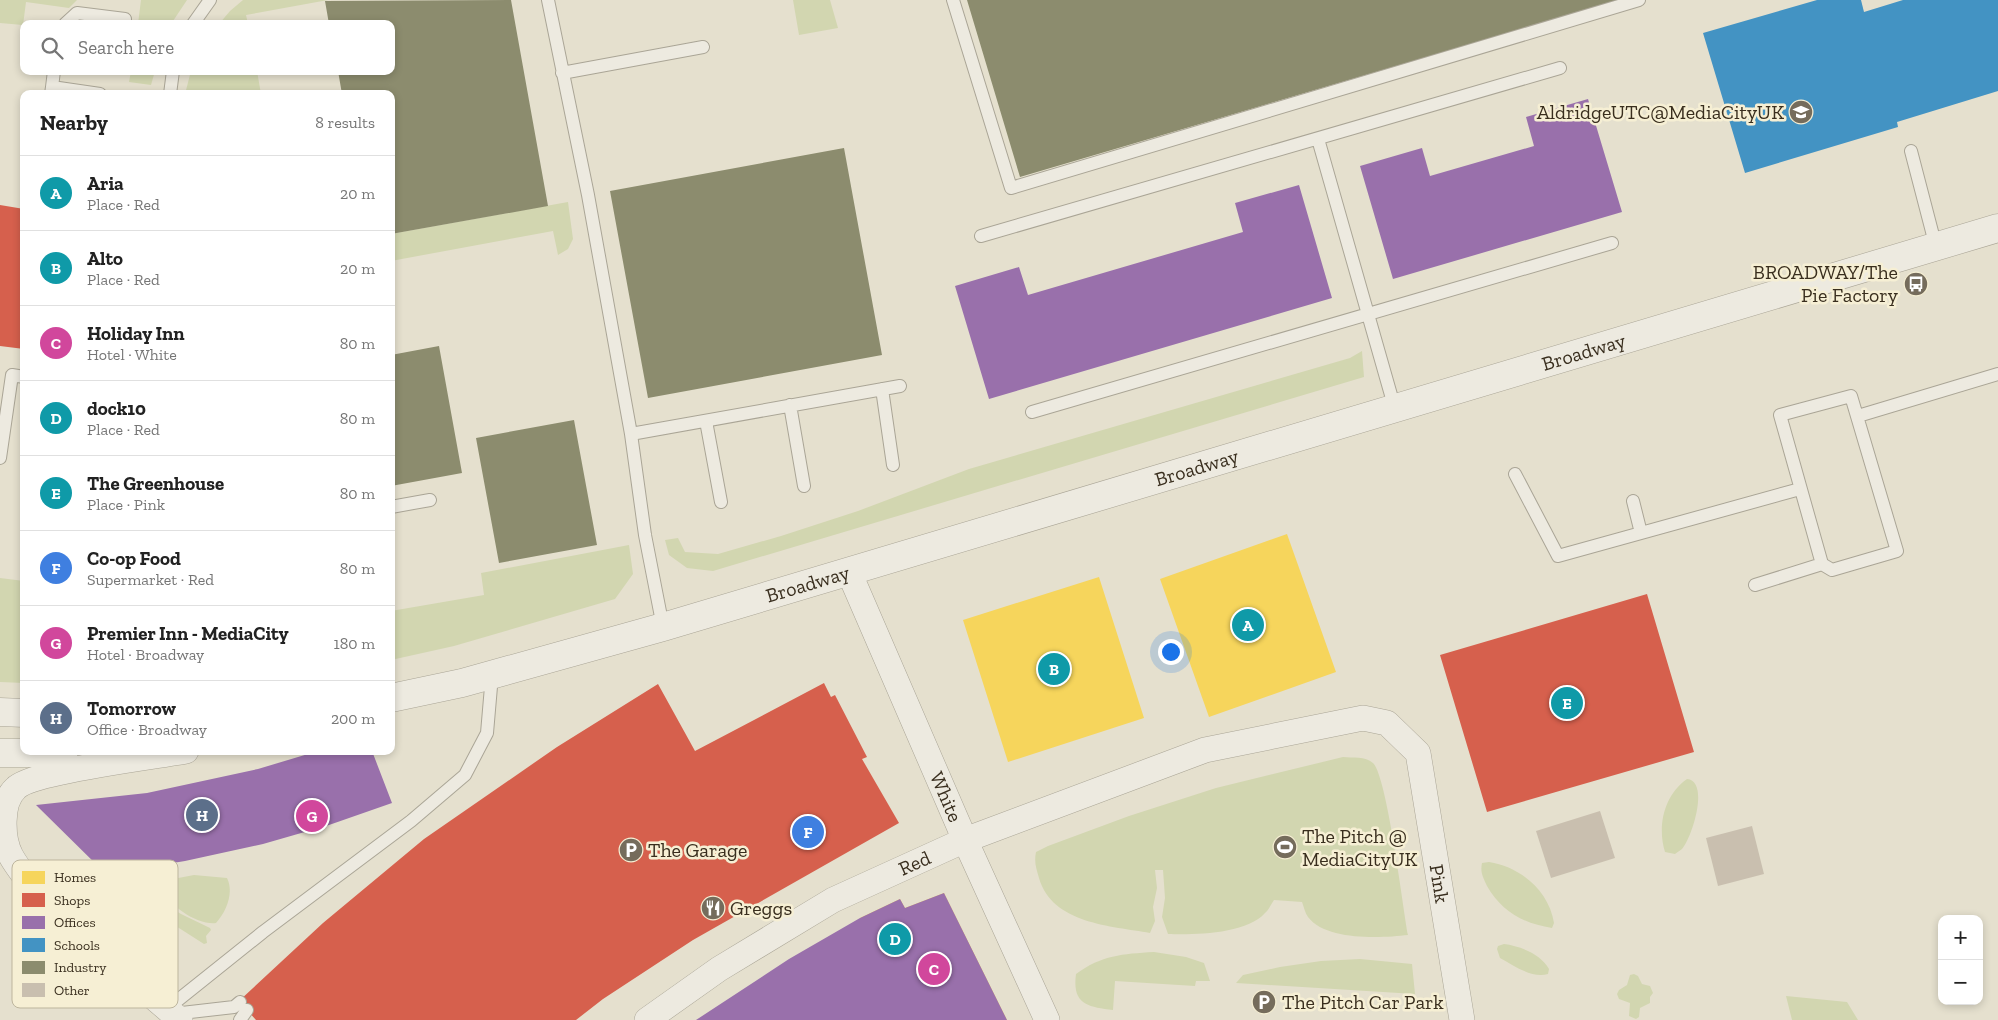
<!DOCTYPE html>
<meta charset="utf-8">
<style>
:root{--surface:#fff;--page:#f2f2f2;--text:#222;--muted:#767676;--line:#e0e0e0;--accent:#756c5c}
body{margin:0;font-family:"Zilla Slab",serif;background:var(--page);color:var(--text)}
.controls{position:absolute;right:15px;bottom:15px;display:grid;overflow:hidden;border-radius:10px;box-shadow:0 2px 8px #0003}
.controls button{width:45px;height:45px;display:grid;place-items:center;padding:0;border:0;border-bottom:1px solid var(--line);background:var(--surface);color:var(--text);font:25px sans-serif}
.you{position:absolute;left:1170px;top:651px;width:18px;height:18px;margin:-12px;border:4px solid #fff;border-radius:50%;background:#1a73e8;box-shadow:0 0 0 8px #1a73e833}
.badge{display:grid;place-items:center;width:32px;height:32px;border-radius:50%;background:var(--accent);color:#fff;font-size:16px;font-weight:700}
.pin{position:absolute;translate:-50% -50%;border:2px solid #fff;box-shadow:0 1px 5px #0006}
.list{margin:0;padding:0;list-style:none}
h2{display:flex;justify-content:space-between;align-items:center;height:65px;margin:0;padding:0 20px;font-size:21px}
h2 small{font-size:16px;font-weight:400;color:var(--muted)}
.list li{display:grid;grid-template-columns:32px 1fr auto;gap:15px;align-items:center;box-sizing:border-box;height:75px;padding:0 20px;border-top:1px solid var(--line)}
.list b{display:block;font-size:19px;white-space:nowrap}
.list p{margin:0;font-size:16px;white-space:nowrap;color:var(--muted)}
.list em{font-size:16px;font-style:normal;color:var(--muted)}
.icon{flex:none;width:28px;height:28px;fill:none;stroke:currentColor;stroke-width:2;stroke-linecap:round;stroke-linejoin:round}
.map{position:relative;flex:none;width:1998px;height:1020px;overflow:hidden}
.search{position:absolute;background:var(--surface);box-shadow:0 2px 8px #0003;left:20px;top:20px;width:375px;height:55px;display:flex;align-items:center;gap:12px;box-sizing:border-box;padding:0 18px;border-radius:10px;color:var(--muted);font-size:19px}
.panel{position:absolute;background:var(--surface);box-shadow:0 2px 8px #0003;left:20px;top:90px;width:375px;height:665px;border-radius:10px}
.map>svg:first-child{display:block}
.green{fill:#d2d6b0}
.homes{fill:#f6d55c}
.shops{fill:#d6604d}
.offices{fill:#9970ab}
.schools{fill:#4393c3}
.industry{fill:#8c8c6e}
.building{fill:#c9bfaf}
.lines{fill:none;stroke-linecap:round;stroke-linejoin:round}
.service-casing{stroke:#aaa596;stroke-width:14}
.minor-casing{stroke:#aaa596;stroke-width:26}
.tertiary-casing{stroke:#aaa596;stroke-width:29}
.service{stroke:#edeae0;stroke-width:12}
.minor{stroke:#edeae0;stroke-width:25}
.tertiary{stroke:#edeae0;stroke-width:28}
.labels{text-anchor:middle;stroke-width:5;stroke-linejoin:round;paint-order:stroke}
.poi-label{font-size:20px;fill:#392e1e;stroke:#f6efd4;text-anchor:start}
.street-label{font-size:20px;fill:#392e1e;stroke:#f6efd4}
.key{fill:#f6efd4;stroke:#bdb59d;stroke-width:1}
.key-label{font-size:14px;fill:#392e1e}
</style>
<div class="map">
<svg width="1998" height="1020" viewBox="0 0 1998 1020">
<rect width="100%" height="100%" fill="#e5e0ce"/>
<!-- green -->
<path class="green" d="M0,0H77L69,8L26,2L23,25L0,23Z
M141,0H187L171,24H138Z
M243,0H328L246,15L248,24H219L230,11Z
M793,0H830L838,28L799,35Z
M131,71H155L151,85L129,82Z
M191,71H257L261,94H185Z
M568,202L573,239L568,249L558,255L553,231L391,261V234Z
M1362,351L1364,377L713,571L687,568L669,555L665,540L678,538L685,552L718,554L781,536L858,511L969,469L1350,358Z
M629,545L633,574L615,599L454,646L391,660V611L484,595L481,573Z
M0,578L24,581V683L0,682Z
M1343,757C1353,758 1365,756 1373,763C1387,776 1403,908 1408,935C1381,938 1326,941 1308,917C1305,913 1304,907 1302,902L1274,900C1271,904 1269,910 1265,913C1247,934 1194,935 1168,934L1162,917L1165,898L1163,870H1155L1157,888L1153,907L1155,921L1150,933C1112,926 1052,924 1039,878C1036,868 1034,862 1036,852L1048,846L1129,816L1216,788Z
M1687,779C1710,781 1692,838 1682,849C1680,851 1677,852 1675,854L1665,852C1657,826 1664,795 1687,779Z
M1489,862C1521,867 1549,891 1554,923L1552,928C1524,924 1501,911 1487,886C1483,877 1480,873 1482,863Z
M194,875L227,878C234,892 227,911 216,923C198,926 156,901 168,880Z
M171,908L181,914L210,928L211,930L206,936L207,943L204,944L157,914Z
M1504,944C1520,946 1541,954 1549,969L1548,974C1532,979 1513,965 1500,958L1497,949L1498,946Z
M1154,952L1186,957L1204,963L1210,981H1196L1195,986L1115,981L1113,1010C1087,1007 1072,1004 1076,974C1102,955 1122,954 1154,952Z
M1360,959L1412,964L1415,994L1236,983L1243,975L1280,967L1321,961Z
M1634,974L1638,976L1642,984L1650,986L1653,993L1650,997V1003L1640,1008L1639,1017L1636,1019L1629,1016L1630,1003L1619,999L1617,994L1619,990L1627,985L1630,975Z
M1786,996L1847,1002L1858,1020H1792Z"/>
<!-- homes -->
<path class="homes" d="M1287,534L1336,672L1209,717L1160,579Z
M1099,577L1144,718L1008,762L963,620Z
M944,893L1007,1020H913L860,918L900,899L905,908Z"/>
<!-- shops -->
<path class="shops" d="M0,205L24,209V349L0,346Z
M1647,594L1694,752L1487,812L1440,655Z
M824,683L831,697L835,695L867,757L862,759L899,823L693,940L603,999L576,1020H256L239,1001L323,923L424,839L557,747L658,684L695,751Z"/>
<!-- offices -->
<path class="offices" d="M1588,99L1622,212L1393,279L1360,166L1422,148L1430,176L1534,146L1526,117Z
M1299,185L1332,298L989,399L955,286L1019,267L1028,295L1243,232L1235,203Z
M318,751H372L392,803L329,825L263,844L185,861L106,874L36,805L147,793L258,769Z
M944,893L1007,1020H696L789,959L860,918L900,899L905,908Z"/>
<!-- schools -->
<path class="schools" d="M1817,0H1861L1864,12L1903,0H1998V91L1897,122L1898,127L1745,173L1703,33Z"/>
<!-- industry -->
<path class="industry" d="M511,0L548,206L391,234V94H342L338,71H391V24H329L325,1Z
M967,0H1620L1020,177Z
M844,148L882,355L648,398L610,191Z
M439,346L462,473L391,486V355Z
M574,420L597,545L499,563L476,438Z"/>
<!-- building -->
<path class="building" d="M1600,811L1615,858L1551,878L1536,831Z
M1752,826L1764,874L1718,886L1706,838Z"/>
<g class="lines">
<!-- service casing -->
<g class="service-casing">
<path id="service" d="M548,0L588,195L631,434L645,535L663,627
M953,0L1011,188L1639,0
M65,24L77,13L125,19
M193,24L210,0
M562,73L703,47
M52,87L54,71
M51,94L52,87L100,94
M170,94L173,71
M1318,139L1395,409
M1911,151L1936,247
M981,236L1560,68
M882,389L893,465
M1851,396L1897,551L1832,570L1822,564L1780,415Z
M790,405L804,486
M1032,412L1612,243
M1858,416L1998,374
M706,421L721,502
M631,434L900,386
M0,458L12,375L24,377
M1515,474L1558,556L1800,489
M1633,501L1641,533
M391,507L430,500
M1755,585L1822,564
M168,1008L263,932L411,821L465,775L487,733L492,675
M173,1014L234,1007L240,1002
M240,1020L247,1010"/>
</g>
<!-- minor casing -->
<g class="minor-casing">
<g id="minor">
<path id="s1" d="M849,572L965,840L1047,1020"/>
<path d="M35,895L180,1020"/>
<path d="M47,905C37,891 19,871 11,856C2,839 0,802 16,788C33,771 155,757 186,751"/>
<path id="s2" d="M647,1020L719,969L833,900L965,840L1205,750L1363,718L1387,723L1418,753L1462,1020"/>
</g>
</g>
<!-- tertiary casing -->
<g class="tertiary-casing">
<g id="tertiary">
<path id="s3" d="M391,698L462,683L663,627L1998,228"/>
<path d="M0,712L24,713"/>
<path d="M0,753H42L64,751"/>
</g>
</g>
<!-- service -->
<use href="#service" class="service"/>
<!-- minor -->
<use href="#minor" class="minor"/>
<!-- tertiary -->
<use href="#tertiary" class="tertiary"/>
</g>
<!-- icons -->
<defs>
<g id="school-disc" transform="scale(1.25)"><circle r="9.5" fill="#756c5c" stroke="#f6efd4"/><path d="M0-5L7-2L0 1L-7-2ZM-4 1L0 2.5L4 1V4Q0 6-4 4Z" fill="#fff"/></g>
<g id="bus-disc" transform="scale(1.25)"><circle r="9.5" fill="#756c5c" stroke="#f6efd4"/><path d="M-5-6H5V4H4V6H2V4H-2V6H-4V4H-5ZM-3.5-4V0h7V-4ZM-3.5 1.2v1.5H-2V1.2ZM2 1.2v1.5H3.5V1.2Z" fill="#fff"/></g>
<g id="stadium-disc" transform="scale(1.25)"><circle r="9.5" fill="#756c5c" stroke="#f6efd4"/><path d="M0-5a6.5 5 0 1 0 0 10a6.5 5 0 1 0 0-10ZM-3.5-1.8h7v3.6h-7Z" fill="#fff"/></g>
<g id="parking-disc" transform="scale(1.25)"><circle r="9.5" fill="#756c5c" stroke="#f6efd4"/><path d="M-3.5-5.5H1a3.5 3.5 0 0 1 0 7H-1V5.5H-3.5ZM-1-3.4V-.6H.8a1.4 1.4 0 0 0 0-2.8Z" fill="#fff"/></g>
<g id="restaurant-disc" transform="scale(1.25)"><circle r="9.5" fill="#756c5c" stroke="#f6efd4"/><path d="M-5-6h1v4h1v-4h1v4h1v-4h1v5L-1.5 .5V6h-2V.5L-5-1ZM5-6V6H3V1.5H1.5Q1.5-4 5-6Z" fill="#fff"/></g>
</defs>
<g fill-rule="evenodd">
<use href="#school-disc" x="1801" y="112"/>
<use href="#bus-disc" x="1916" y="284"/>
<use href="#stadium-disc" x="1285" y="847"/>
<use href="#parking-disc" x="631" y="850"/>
<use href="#restaurant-disc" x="713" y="908"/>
<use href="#parking-disc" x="1264" y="1002"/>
</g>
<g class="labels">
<!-- poi labels -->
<g class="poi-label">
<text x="1784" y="119" text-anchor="end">AldridgeUTC@MediaCityUK</text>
<text x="1898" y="279" text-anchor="end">BROADWAY/The<tspan x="1898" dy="23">Pie Factory</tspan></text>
<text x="1302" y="843">The Pitch @<tspan x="1302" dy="23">MediaCityUK</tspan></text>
<text x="648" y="857">The Garage</text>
<text x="730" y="915">Greggs</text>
<text x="1282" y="1009">The Pitch Car Park</text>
</g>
<!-- street labels -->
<g class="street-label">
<text dy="7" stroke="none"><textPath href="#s3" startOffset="1242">Broadway</textPath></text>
<text dy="7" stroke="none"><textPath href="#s3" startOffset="838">Broadway</textPath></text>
<text dy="7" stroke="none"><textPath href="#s3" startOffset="432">Broadway</textPath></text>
<text dy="7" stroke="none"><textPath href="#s1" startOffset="245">White</textPath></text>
<text dy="7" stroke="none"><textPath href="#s2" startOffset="311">Red</textPath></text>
<text dy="7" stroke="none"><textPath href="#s2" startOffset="984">Pink</textPath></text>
</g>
</g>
<!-- legend -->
<rect x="12" y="860" width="166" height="148" rx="8" class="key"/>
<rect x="22" y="871" width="23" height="13" fill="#f6d55c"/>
<rect x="22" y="893" width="23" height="14" fill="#d6604d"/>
<rect x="22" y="916" width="23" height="13" fill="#9970ab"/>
<rect x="22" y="938" width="23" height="14" fill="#4393c3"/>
<rect x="22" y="961" width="23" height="13" fill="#8c8c6e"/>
<rect x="22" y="983" width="23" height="14" fill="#c9bfaf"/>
<g class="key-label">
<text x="54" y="882">Homes</text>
<text x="54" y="905">Shops</text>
<text x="54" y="927">Offices</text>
<text x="54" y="950">Schools</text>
<text x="54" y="972">Industry</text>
<text x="54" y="995">Other</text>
</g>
</svg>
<div class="controls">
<button>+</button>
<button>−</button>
</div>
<div class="you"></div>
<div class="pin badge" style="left:1248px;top:625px;background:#0f9aa8">A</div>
<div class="pin badge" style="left:1054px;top:669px;background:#0f9aa8">B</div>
<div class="pin badge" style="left:934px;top:969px;background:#d1479c">C</div>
<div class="pin badge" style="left:895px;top:939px;background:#0f9aa8">D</div>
<div class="pin badge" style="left:1567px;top:703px;background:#0f9aa8">E</div>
<div class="pin badge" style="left:808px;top:832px;background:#3f7fe0">F</div>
<div class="pin badge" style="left:312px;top:816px;background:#d1479c">G</div>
<div class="pin badge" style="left:202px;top:815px;background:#5c6f8a">H</div>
<div class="search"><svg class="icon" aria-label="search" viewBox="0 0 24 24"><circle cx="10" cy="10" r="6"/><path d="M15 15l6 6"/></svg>Search here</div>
<section class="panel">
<h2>Nearby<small>8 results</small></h2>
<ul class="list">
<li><span class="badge" style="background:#0f9aa8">A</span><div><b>Aria</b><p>Place · Red</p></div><em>20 m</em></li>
<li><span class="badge" style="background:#0f9aa8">B</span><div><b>Alto</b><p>Place · Red</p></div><em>20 m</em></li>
<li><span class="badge" style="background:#d1479c">C</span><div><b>Holiday Inn</b><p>Hotel · White</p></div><em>80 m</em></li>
<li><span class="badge" style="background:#0f9aa8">D</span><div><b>dock10</b><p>Place · Red</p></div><em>80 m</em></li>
<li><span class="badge" style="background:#0f9aa8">E</span><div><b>The Greenhouse</b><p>Place · Pink</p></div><em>80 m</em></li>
<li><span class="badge" style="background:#3f7fe0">F</span><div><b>Co-op Food</b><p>Supermarket · Red</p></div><em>80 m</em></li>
<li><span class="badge" style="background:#d1479c">G</span><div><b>Premier Inn - MediaCity</b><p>Hotel · Broadway</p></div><em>180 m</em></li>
<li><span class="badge" style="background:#5c6f8a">H</span><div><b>Tomorrow</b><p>Office · Broadway</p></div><em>200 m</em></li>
</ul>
</section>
</div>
